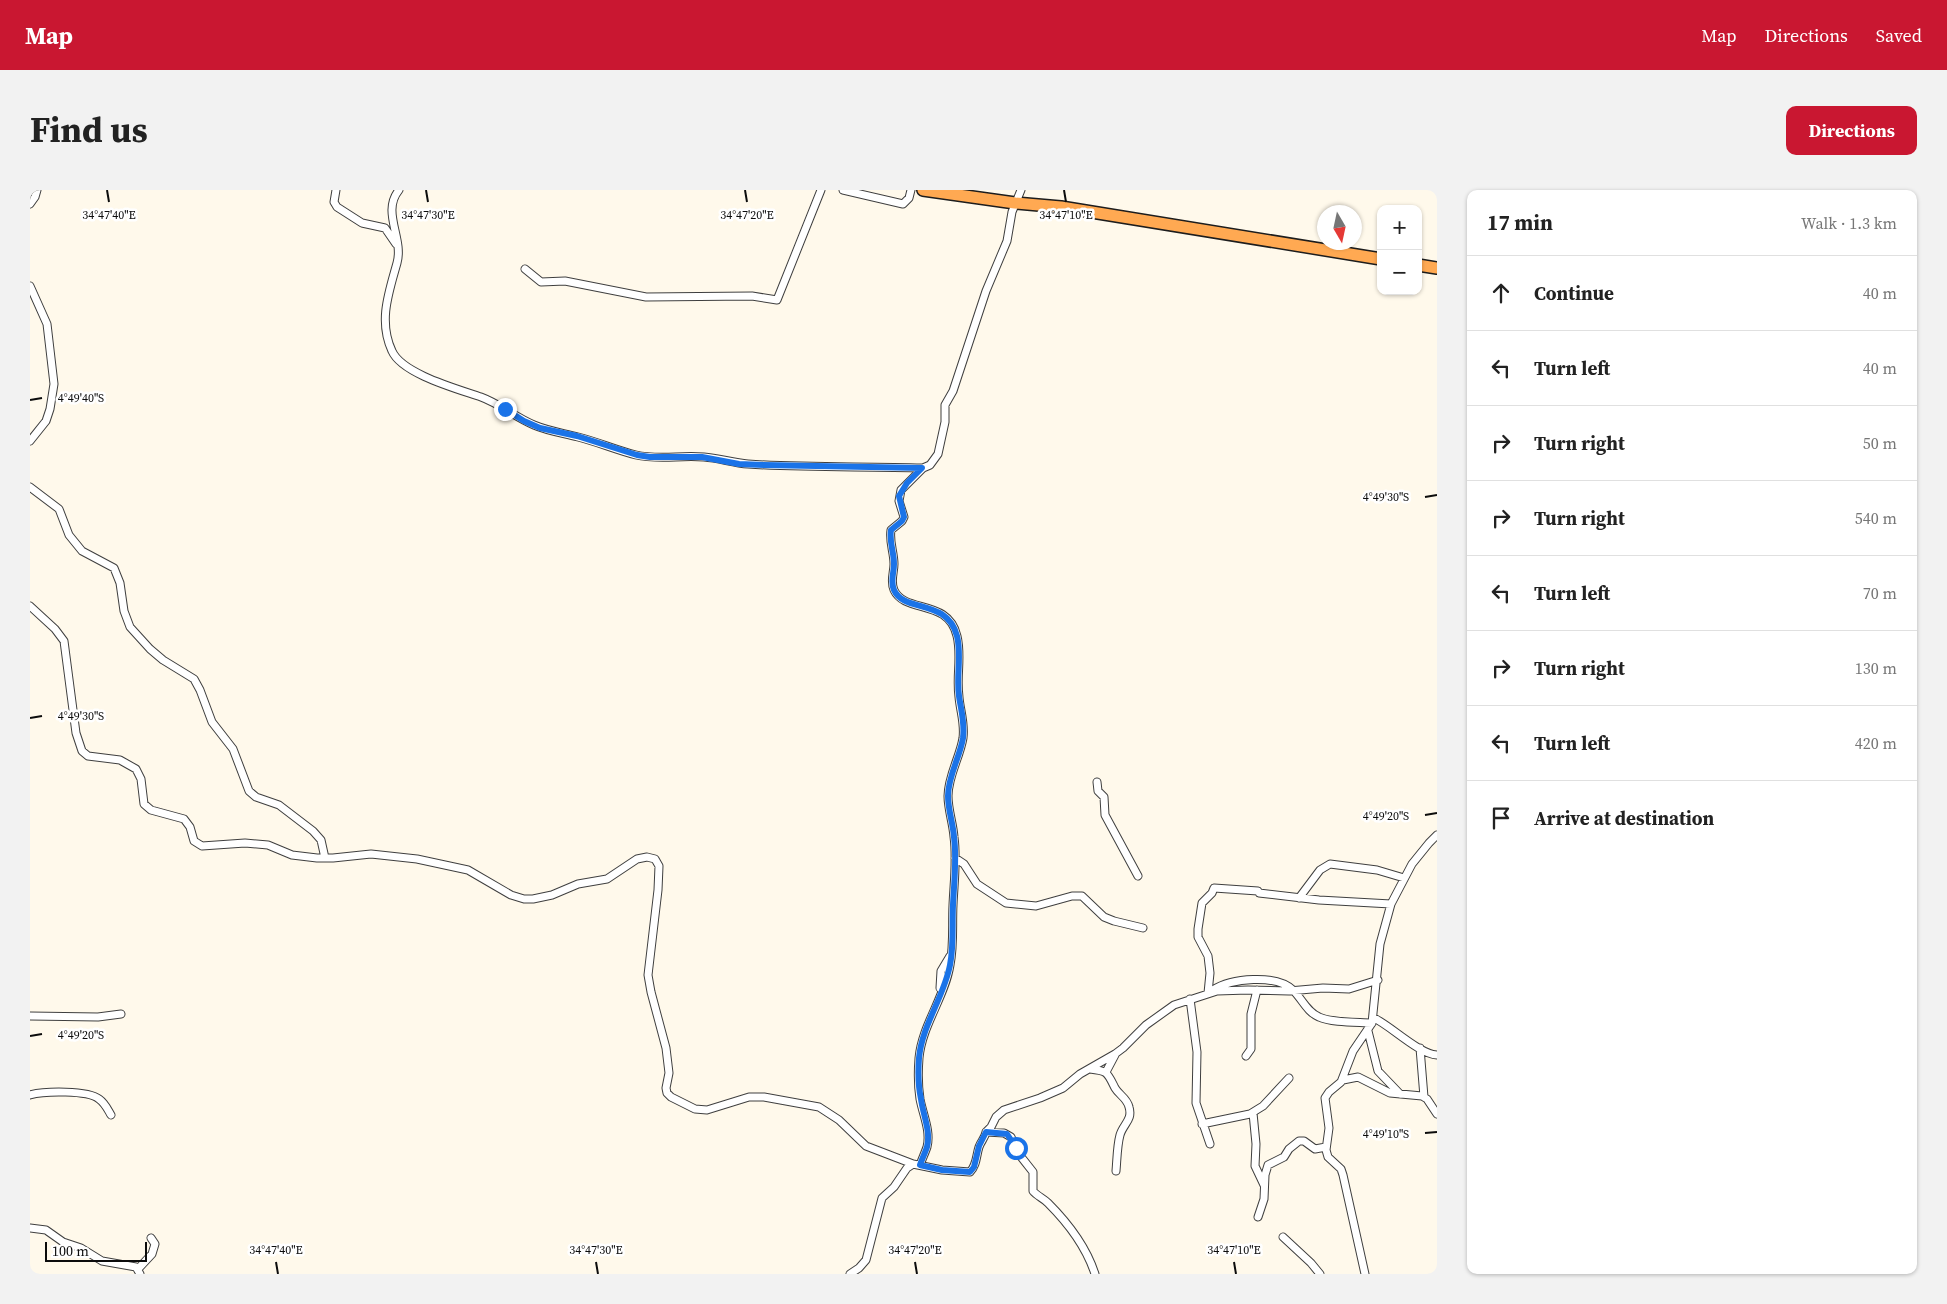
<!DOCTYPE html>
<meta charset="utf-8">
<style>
:root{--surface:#fff;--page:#f2f2f2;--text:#222;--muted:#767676;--line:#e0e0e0;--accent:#c91731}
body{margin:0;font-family:"Source Serif 4",serif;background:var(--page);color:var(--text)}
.controls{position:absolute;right:15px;top:15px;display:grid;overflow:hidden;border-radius:10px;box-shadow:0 1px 4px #0004}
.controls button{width:45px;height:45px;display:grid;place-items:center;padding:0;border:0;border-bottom:1px solid var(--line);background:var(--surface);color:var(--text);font:25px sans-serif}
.compass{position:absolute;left:1287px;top:15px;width:45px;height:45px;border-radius:50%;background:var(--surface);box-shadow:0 1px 4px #0004;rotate:171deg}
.scale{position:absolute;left:15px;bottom:12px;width:102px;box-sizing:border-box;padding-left:5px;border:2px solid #0c0c0c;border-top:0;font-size:14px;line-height:18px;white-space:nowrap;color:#0c0c0c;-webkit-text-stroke:4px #fff;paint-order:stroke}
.stop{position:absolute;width:15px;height:15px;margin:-11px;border:4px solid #1a73e8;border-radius:50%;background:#fff}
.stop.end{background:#1a73e8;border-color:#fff;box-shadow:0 1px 5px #0008}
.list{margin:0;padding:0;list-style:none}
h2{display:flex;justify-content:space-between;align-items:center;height:65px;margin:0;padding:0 20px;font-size:21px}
h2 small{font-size:16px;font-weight:400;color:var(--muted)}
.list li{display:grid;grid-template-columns:32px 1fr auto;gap:15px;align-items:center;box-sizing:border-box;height:75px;padding:0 20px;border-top:1px solid var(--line)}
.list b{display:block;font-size:19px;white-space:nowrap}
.list em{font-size:16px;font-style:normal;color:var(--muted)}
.icon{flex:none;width:28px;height:28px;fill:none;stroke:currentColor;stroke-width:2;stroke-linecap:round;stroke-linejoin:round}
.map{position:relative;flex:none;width:1407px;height:1084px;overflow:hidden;border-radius:10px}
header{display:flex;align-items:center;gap:30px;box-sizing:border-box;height:70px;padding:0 25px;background:var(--accent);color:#fff}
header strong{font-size:24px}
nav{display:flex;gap:28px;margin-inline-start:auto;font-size:18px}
.intro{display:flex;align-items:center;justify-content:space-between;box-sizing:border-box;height:120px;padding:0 30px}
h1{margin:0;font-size:35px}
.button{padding:12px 22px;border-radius:10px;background:var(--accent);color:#fff;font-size:18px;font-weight:700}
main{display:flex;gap:30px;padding:0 30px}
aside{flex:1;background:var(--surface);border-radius:10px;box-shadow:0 1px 4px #0004}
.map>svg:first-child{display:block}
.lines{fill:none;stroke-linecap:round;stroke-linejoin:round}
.minor-casing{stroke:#3f3f3f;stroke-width:9}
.trunk-casing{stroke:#1d1d1d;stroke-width:14}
.minor{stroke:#fff;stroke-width:7}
.trunk{stroke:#ffa952;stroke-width:11}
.route{stroke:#1a73e8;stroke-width:6}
.ticks{fill:none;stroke:#0c0c0c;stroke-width:2}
.ticks-label{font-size:12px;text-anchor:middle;fill:#0c0c0c;stroke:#fff;stroke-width:5;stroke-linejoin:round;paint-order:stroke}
</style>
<header>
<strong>Map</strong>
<nav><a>Map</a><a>Directions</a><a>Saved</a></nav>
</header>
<div class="intro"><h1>Find us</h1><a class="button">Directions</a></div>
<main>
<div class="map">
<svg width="1407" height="1084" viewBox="0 0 1407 1084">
<rect width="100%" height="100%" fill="#fff9eb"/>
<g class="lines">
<!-- minor casing -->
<g class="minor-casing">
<path id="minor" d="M306,0L304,12L307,17L332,33L355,38L366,54
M369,0C351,22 374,48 367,73C359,102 348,131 362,161C372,184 428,199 451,207C470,214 485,227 504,235C518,241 533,243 548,247C568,252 586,260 606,265C628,270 651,265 674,267C689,268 703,273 718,274C776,278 835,276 893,278L900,275L908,264L915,232V215L923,201L956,101L977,51L982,22L991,0
M813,0L873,14L879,8L881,0
M0,14L5,7L7,0
M495,79L511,92L535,91L616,107L722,106L747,110L791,0
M0,96L17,134L24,194L20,219L16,231L0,251
M0,297L29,319L39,345L52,361L84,378L90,393L94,421L100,437L120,459L133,470L164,489L170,500L182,532L203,559L219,601L226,607L249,615L283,641L291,650L295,668
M0,416L25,439L34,451L46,543L52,561L58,566L90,570L106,579L111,589L114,614L121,620L154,629L160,637L164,651L172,656L215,653L238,655L262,665L287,668H303L341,664L387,669L438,680L481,705L494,709H503L522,705L548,694L577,689L607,669L617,667L625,669L629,676L628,700L618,785L621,802L636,858L639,883L636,898L637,903L641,907L665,919L677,920L719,907H734L789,917L809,930L836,956L883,974
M1067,592L1068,601L1074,607L1075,625L1108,686
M925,668L934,674L947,694L976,713L1006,716L1042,706H1052L1074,727L1084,731L1113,738
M1269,708L1290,680L1300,674L1347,680L1374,688
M910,798L911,781L920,766
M1183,800C1201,788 1246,784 1263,800C1272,809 1277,822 1289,827C1302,833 1327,832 1342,833
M1178,803L1180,783L1178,766L1168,747V739L1172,713L1182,703L1184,698L1228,701L1229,703L1289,710L1361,714
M1160,809L1167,862L1166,913L1180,954
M0,826L68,827L91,824
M1344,828C1361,836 1389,864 1407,865
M1338,841L1348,881L1370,904
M1390,858L1394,907
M1216,866L1221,859V824L1227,800
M1060,879C1078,881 1077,882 1085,898C1089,905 1097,908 1099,917C1103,930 1093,934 1090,945C1087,956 1087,970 1086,981
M1076,882L1085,865
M1313,890L1328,887L1360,903L1392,906L1397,909L1407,924
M0,905C14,901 58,900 69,909C75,913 78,920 81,925
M1223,923L1226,954L1225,976L1234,995
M1172,934L1220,924L1233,916L1259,888
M956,942L974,943L981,947L988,963L1003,982V1001C1007,1006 1013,1008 1018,1013C1039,1034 1056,1056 1065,1084
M890,975C892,969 895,963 897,957C901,941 893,925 890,909C888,896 888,881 889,868C892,835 915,807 920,775C924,755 922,735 923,715C924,692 927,669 924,647C923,633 918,620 918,606C918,586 930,567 933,548C935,533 930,520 929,507C926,486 932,466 927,446C918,408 875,424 864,400C860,391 864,383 864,374C864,362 859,352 861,340L872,331L874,327L869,311L871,300L893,278
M1228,1027L1234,1009L1235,985L1238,975L1254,967L1259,959L1269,951H1274L1285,959L1296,957
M0,1038L16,1040L33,1052L51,1058L72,1071L106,1077L110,1084
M1253,1047L1281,1073L1290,1084
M108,1079L122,1064L125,1054L121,1048
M820,1084L829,1078L836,1070L852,1008L864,997L877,978L883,974L912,980L940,982C947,975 946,966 949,957C951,951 955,948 956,942L961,937L966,927L974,920L1010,908L1033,898L1050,884L1085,864L1093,858L1116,835L1144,815L1187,801L1218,800L1259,801L1293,798L1319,799L1348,790
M1335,1084L1313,985L1311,979L1298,967L1296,960L1299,938L1295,908L1299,902L1311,892L1323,861L1342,833L1350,754L1361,714L1382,674L1399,653L1407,645"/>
</g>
<!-- trunk casing -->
<g class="trunk-casing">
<path id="trunk" d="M893,0L985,13L1031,17L1351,69
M1388,75L1407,78"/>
</g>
<!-- minor -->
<use href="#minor" class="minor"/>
<!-- trunk -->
<use href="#trunk" class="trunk"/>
</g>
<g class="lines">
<!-- route -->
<path class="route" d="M475,219L494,231L510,238L547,246L607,265L620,267H672L709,274L734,275L892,278L877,293L869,306L874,327L872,331L861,340C859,352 864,362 864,374C864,383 860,391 864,400C874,423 917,408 927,446C932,466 926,486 929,506C931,520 935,533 933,548C930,567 918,586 918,606C918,620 923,633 924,647C927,669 924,692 923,715C922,735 924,755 920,775C914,807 892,835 889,868C888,881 888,895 891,909C893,925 901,941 897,957C895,963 892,969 890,975L912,980L940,982L944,977L949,956L956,942L977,944L986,958"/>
</g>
<!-- ticks -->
<path class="ticks" d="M77,0L79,12M396,0L398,12M715,0L717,12M1034,0L1036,12M0,210L12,208M1395,307L1407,305M0,528L12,526M1395,625L1407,623M0,846L12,844M1395,943L1407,942M246,1072L248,1084M566,1072L568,1084M885,1072L887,1084M1204,1072L1206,1084"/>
<g class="ticks-label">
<text x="79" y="29">34°47'40"E</text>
<text x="398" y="29">34°47'30"E</text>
<text x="717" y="29">34°47'20"E</text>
<text x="1036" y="29">34°47'10"E</text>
<text x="51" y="212">4°49'40"S</text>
<text x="1356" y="311">4°49'30"S</text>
<text x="51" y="530">4°49'30"S</text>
<text x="1356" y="630">4°49'20"S</text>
<text x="51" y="849">4°49'20"S</text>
<text x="1356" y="948">4°49'10"S</text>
<text x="246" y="1064">34°47'40"E</text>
<text x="566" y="1064">34°47'30"E</text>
<text x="885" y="1064">34°47'20"E</text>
<text x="1204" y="1064">34°47'10"E</text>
</g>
</svg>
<div class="controls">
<button>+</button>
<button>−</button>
</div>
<svg class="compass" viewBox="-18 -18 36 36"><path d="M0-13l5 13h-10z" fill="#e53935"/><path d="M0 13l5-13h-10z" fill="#767676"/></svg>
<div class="scale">100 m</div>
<div class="stop" style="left:986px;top:958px"></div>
<div class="stop end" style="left:475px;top:219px"></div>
</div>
<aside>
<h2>17 min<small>Walk · 1.3 km</small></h2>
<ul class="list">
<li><svg class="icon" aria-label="ahead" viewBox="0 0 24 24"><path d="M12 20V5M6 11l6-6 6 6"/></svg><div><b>Continue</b></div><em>40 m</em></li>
<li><svg class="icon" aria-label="left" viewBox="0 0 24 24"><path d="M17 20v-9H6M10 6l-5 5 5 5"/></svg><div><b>Turn left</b></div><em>40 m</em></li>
<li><svg class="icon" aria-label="right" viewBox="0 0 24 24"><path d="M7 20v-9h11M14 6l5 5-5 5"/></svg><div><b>Turn right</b></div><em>50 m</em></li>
<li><svg class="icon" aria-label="right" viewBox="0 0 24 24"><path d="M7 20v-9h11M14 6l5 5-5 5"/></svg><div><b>Turn right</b></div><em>540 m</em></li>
<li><svg class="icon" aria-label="left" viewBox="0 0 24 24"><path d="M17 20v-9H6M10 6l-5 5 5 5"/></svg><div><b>Turn left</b></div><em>70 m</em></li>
<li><svg class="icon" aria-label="right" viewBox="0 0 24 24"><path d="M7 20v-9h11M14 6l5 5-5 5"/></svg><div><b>Turn right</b></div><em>130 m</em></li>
<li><svg class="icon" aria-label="left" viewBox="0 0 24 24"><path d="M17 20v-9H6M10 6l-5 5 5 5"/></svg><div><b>Turn left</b></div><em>420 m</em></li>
<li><svg class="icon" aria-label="arrive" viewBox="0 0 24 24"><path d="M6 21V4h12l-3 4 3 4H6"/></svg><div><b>Arrive at destination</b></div></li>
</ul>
</aside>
</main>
